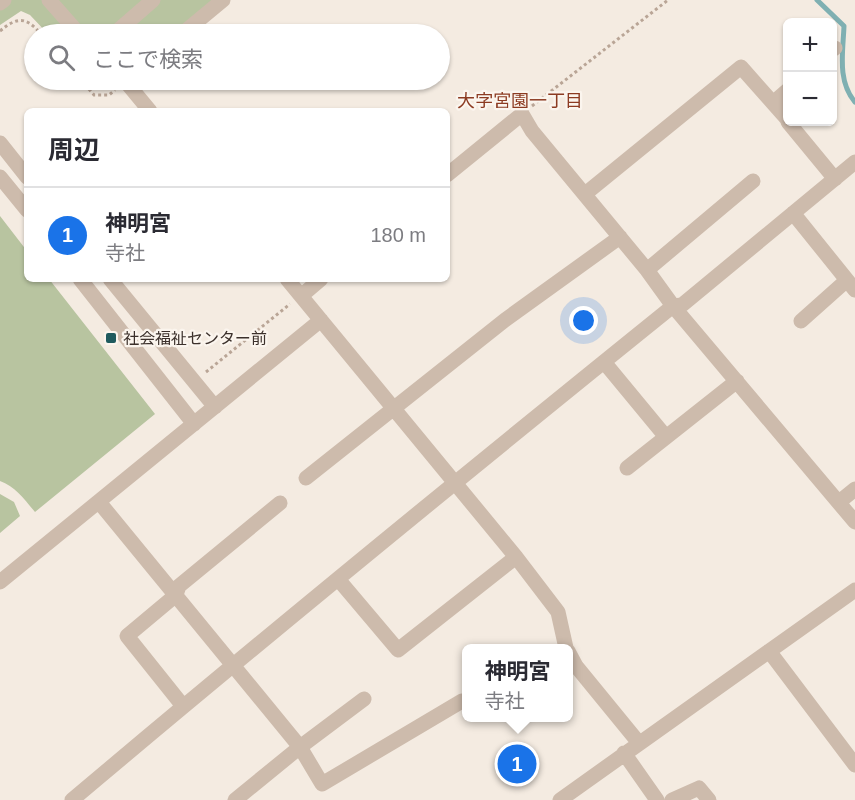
<!DOCTYPE html>
<html lang="ja">
<meta charset="utf-8">
<style>
:root{--surface:#fff;--page:#f2f2f3;--text:#2b2b33;--muted:#7c7c81;--line:#e1e1e2;--accent:#1a73e8}
body{margin:0;font-family:Arial,"Noto Sans JP",sans-serif;background:var(--page);color:var(--text)}
.controls{position:absolute;right:18px;top:18px;display:grid;overflow:hidden;border-radius:9px;box-shadow:0 2px 4px #0004}
.controls button{width:54px;height:54px;display:grid;place-items:center;padding:0;border:0;border-bottom:2px solid var(--line);background:var(--surface);color:var(--text);font:30px sans-serif}
.you{position:absolute;left:584px;top:321px;width:21px;height:21px;margin:-15px;border:4px solid #fff;border-radius:50%;background:#1a73e8;box-shadow:0 0 0 9px #1a73e833}
.badge{display:grid;place-items:center;width:39px;height:39px;border-radius:50%;background:var(--accent);color:#fff;font-size:20px;font-weight:700}
.pin{position:absolute;translate:-50% -50%;border:3px solid #fff;box-shadow:0 2px 6px #0006}
.popup{position:absolute;left:462px;top:644px;width:111px;height:78px;box-sizing:border-box;display:grid;place-content:center;border-radius:9px;background:var(--surface);filter:drop-shadow(0 2px 4px #0005);font-size:20px;white-space:nowrap;color:var(--muted)}
.popup b{font-size:22px;color:var(--text)}
.popup::after{content:'';position:absolute;left:50%;top:100%;margin-left:-12px;border:12px solid transparent;border-top-color:var(--surface)}
.list{margin:0;padding:0;list-style:none}
h2{display:flex;justify-content:space-between;align-items:center;height:78px;margin:0;padding:0 24px;font-size:26px}
h2 small{font-size:20px;font-weight:400;color:var(--muted)}
.list li{display:grid;grid-template-columns:39px 1fr auto;gap:18px;align-items:center;box-sizing:border-box;height:96px;padding:0 24px;border-top:2px solid var(--line)}
.list b{display:block;font-size:22px;white-space:nowrap}
.list p{margin:0;font-size:20px;white-space:nowrap;color:var(--muted)}
.list em{font-size:20px;font-style:normal;color:var(--muted)}
.icon{flex:none;width:33px;height:33px;fill:none;stroke:currentColor;stroke-width:2;stroke-linecap:round;stroke-linejoin:round}
.map{position:relative;flex:none;width:855px;height:800px;overflow:hidden}
.search{position:absolute;background:var(--surface);box-shadow:0 2px 4px #0004;left:24px;top:24px;width:426px;height:66px;display:flex;align-items:center;gap:15px;box-sizing:border-box;padding:0 21px;border-radius:33px;color:var(--muted);font-size:22px}
.panel{position:absolute;background:var(--surface);box-shadow:0 2px 4px #0004;left:24px;top:108px;width:426px;height:174px;border-radius:9px}
.map>svg:first-child{display:block}
.green{fill:#b8c4a0}
.lines{fill:none;stroke-linecap:round;stroke-linejoin:round}
.stream{stroke:#7fb0b2;stroke-width:5}
.path{stroke:#b9a596;stroke-width:3;stroke-dasharray:3 3;stroke-linecap:butt}
.minor{stroke:#cdbbac;stroke-width:15}
.poi-dot{fill:#1f5a5e;stroke:#fbf5ee;stroke-width:2}
.labels{text-anchor:middle;stroke-width:4.5;stroke-linejoin:round;paint-order:stroke}
.poi-label{font-size:16px;fill:#3b302b;stroke:#fbf5ee;text-anchor:start}
.neighbourhood-label{font-size:18px;fill:#8c3b22;stroke:#fbf5ee}
</style>
<div class="map">
<svg width="855" height="800" viewBox="0 0 855 800">
<rect width="100%" height="100%" fill="#f4ebe1"/>
<!-- green -->
<path class="green" d="M0,0H214L175,34H48L30,15L21,11L0,25Z
M0,216L27,251V279H49L155,414L35,512C25,500 15,486 0,481Z
M0,494L14,502L20,516L0,533Z"/>
<g class="lines">
<!-- stream -->
<path class="stream" d="M817,0L844,26C843,52 837,81 855,102"/>
<!-- path -->
<path class="path" d="M0,31C18,16 26,17 41,34
M81,80L94,95H109L115,90
M532,106L668,0
M206,372L290,304"/>
<!-- minor -->
<path class="minor" d="M49,0L79,34
M0,3L4,0
M114,34L153,0
M182,34L223,0
M832,50L835,48
M130,80L126,82L150,111
M773,103L788,90
M788,122L835,179
M0,143L27,177
M447,175L522,114L532,131L647,270L673,306L855,522
M0,177L27,210
M585,194L741,67L788,120
M793,213L855,290
M647,270L753,181
M80,279L194,424
M110,279L215,407
M287,279L516,557L558,612L566,648
M301,296L321,279
M801,321L847,280
M604,362L666,437
M627,468L737,381
M306,478L505,320L620,237
M99,502L300,747L322,784L462,701
M839,502L855,489
M338,579L398,650L516,557
M0,582L321,320
M568,651L576,666L639,743
M769,651L855,765
M183,706L127,636L176,595L179,586L280,503
M624,753L657,800
M72,800C270,633 471,469 673,306L682,305L855,162
M235,800L300,747L364,699
M560,800L855,590
M672,800L699,788L709,800"/>
</g>
<!-- markers -->
<rect class="poi-dot" x="105" y="332" width="12" height="12" rx="3"/>
<g class="labels">
<!-- poi labels -->
<g class="poi-label">
<text x="123" y="344">社会福祉センター前</text>
</g>
<!-- neighbourhood labels -->
<g class="neighbourhood-label">
<text x="520" y="107">大字宮園一丁目</text>
</g>
</g>
</svg>
<div class="controls">
<button>+</button>
<button>−</button>
</div>
<div class="you"></div>
<div class="pin badge" style="left:517px;top:764px">1</div>
<div class="popup"><b>神明宮</b>寺社</div>
<div class="search"><svg class="icon" aria-label="search" viewBox="0 0 24 24"><circle cx="10" cy="10" r="6"/><path d="M15 15l6 6"/></svg>ここで検索</div>
<section class="panel">
<h2>周辺<small></small></h2>
<ul class="list">
<li><span class="badge">1</span><div><b>神明宮</b><p>寺社</p></div><em>180 m</em></li>
</ul>
</section>
</div>
